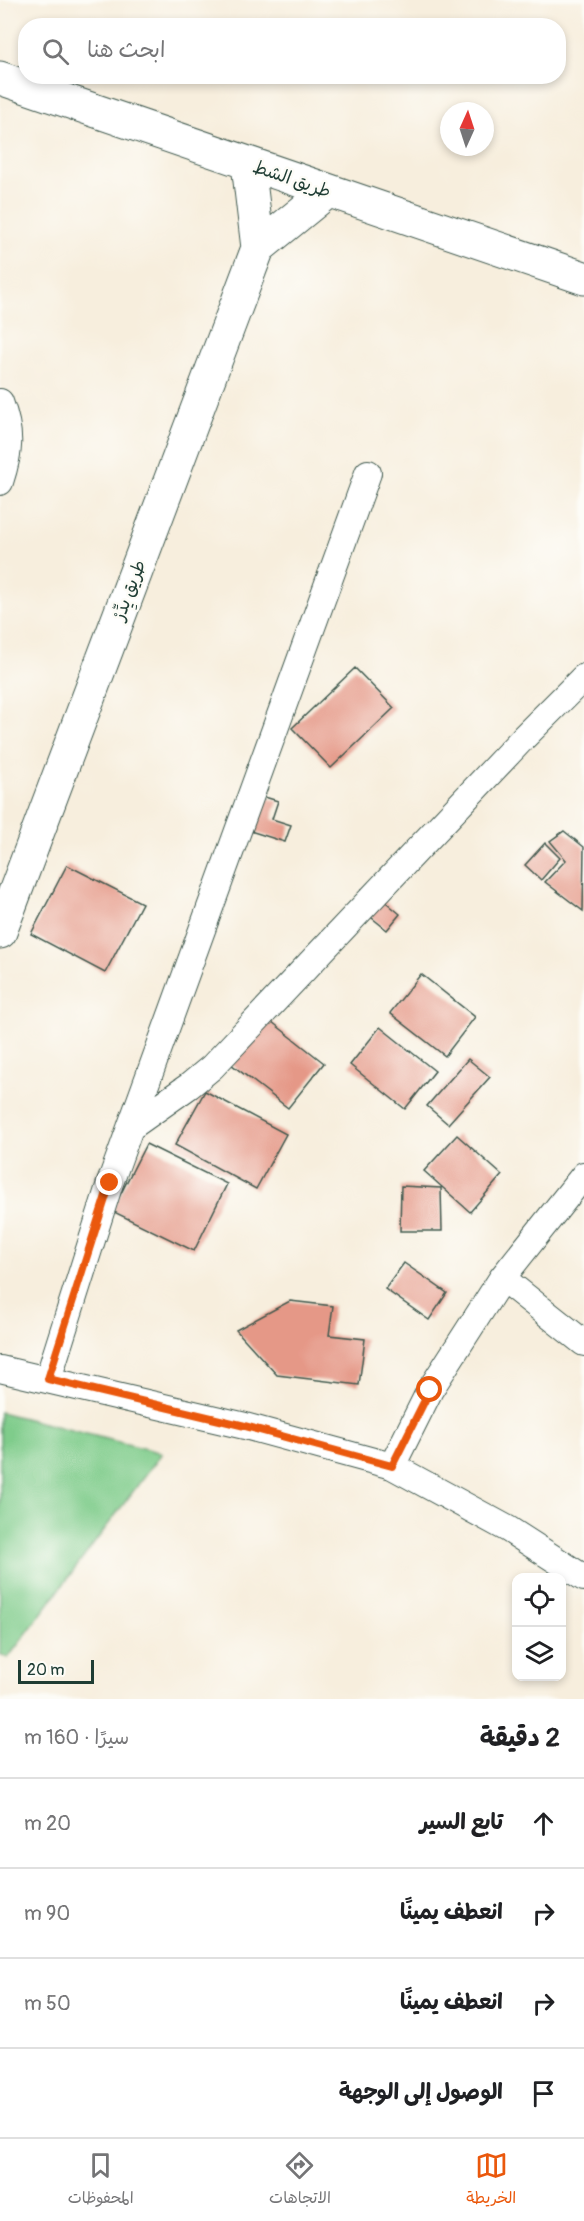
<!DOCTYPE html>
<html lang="ar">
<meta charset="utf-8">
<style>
:root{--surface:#fff;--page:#f2f2f2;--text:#202124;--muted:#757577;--line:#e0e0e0;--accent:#ea580c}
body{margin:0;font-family:Pangolin,"Playpen Sans Arabic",sans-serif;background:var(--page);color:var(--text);direction:rtl}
.controls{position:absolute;right:18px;bottom:18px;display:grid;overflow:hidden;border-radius:12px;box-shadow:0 3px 9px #0003}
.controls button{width:54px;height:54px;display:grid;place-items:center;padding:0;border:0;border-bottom:2px solid var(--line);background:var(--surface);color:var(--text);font:30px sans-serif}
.compass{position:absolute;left:440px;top:102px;width:54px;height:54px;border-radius:50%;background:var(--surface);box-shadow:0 3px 9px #0003;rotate:3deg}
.scale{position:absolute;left:18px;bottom:15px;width:76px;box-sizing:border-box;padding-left:6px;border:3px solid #1f3d34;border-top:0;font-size:16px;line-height:21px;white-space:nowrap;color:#1f3d34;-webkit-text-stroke:4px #fdfcf7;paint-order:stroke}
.stop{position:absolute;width:18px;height:18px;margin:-14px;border:4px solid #ea580c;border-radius:50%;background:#fff}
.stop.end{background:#ea580c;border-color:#fff;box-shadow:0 2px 6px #0008}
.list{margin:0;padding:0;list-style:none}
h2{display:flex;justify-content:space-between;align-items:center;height:78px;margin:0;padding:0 24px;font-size:26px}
h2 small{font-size:20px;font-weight:400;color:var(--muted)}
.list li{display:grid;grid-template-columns:39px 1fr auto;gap:18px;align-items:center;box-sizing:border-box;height:90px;padding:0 24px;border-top:2px solid var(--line)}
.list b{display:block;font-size:22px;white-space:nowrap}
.list em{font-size:20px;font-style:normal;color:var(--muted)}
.icon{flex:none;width:33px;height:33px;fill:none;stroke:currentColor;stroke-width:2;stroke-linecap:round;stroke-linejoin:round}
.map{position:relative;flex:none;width:584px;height:1699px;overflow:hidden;direction:ltr}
.search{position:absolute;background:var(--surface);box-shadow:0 3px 9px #0003;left:18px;right:18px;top:18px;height:66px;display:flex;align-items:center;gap:15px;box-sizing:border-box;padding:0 21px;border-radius:24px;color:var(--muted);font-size:22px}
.sheet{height:438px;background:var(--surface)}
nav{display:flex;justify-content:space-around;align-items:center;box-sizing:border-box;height:84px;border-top:2px solid var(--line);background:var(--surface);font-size:16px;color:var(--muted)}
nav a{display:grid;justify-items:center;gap:3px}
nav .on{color:var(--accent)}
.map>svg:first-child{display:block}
.green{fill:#7fcc8b;stroke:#4f8460;stroke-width:1.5}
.building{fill:#e59887}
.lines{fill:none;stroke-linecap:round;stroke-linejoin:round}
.minor-casing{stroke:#3f584d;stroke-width:28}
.tertiary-casing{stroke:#3f584d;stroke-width:35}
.secondary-casing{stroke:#3f584d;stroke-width:35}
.minor{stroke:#fff;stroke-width:26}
.tertiary{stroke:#fff;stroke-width:33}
.secondary{stroke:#fff;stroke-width:33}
.route{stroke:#ea580c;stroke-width:8}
.labels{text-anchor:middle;stroke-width:5;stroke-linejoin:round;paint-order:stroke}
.street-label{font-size:18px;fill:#1f3d34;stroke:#fdfcf7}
</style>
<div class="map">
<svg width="584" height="1699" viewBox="0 0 584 1699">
<rect width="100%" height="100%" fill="#fdfcf7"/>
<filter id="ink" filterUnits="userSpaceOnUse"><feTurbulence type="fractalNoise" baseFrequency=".0167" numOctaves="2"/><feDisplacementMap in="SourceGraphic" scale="12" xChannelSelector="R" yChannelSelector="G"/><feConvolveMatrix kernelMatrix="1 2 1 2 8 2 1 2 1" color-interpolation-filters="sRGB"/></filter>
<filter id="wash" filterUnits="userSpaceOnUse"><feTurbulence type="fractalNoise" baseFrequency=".008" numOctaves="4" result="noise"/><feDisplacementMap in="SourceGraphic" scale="24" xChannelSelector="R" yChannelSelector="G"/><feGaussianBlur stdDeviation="1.35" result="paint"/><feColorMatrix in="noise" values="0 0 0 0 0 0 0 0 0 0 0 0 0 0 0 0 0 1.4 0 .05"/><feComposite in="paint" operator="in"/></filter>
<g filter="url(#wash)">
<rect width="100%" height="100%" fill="#f7eedd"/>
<!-- green -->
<path class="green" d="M0,1412L162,1453L8,1658L0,1654Z"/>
<g id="blocks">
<!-- building -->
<path class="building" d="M355,668L394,708L331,768L292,728Z
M258,795L278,801L272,819L291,825L285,842L247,830Z
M564,831L584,847L583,911L545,882L566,860L550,841Z
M545,843L560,858L541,880L525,865Z
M67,865L142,903L105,973L31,934Z
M381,898L400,914L387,930L367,914Z
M421,974L475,1017L445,1056L390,1013Z
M267,1018L324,1063L288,1108L231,1064Z
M380,1027L435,1071L405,1109L350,1065Z
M468,1059L490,1077L448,1124L427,1106Z
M205,1091L286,1134L256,1189L175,1145Z
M457,1135L502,1175L470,1212L424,1171Z
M146,1144L227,1184L194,1251L112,1211Z
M401,1186L441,1188L442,1231H400Z
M404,1263L447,1293L429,1320L385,1289Z
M290,1301L333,1306L329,1335L365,1339L359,1385L277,1375L236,1330Z"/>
</g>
</g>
<g filter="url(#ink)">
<use href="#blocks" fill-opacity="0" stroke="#3f584d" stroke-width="1.5"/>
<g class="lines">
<!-- minor casing -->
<g class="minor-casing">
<path id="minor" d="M0,402C12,434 10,451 0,482
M131,1127L189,1086L212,1067L524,737L584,677
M502,1278L584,1343
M0,1369L245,1426L392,1466L508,1529L584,1578
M48,1379L110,1183L368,473
M392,1466L430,1390L502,1278L584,1175"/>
</g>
<!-- tertiary casing -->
<g class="tertiary-casing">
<path id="tertiary" d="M258,248L328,191
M0,932L258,248L248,164"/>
</g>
<!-- secondary casing -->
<g class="secondary-casing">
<path id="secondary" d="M0,78L584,278"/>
</g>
<!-- minor -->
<use href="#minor" class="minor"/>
<!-- tertiary -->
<use href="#tertiary" class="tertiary"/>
<!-- secondary -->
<use href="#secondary" class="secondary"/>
</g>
</g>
<g class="lines" filter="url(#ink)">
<!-- route -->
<path class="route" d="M110,1183L48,1379L245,1426L392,1466L430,1390"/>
</g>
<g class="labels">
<!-- street labels -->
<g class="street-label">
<text transform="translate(292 179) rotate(19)" y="6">طريق الشط</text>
<text transform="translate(129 590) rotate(-69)" y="6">طريق يِدِّرْ</text>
</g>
</g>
</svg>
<div class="controls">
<button><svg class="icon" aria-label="locate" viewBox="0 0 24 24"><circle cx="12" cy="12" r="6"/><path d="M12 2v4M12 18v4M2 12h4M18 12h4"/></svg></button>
<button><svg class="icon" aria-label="layers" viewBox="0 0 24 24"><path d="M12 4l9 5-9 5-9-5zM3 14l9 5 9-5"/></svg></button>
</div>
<svg class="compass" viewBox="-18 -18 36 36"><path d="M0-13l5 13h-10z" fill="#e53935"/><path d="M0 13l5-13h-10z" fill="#757577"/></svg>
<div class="scale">20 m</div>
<div class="stop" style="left:430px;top:1390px"></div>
<div class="stop end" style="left:110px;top:1183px"></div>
<div class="search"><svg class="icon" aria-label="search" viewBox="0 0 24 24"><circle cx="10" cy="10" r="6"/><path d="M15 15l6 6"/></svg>ابحث هنا</div>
</div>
<section class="sheet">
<h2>2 دقيقة<small>سيرًا · 160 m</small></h2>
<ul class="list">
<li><svg class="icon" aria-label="ahead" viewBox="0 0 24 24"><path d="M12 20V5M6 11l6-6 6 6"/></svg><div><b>تابع السير</b></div><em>20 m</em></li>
<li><svg class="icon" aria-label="right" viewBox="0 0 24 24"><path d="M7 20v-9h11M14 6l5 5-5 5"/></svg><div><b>انعطف يمينًا</b></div><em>90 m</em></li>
<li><svg class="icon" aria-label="right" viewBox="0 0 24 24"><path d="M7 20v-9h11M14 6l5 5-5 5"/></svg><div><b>انعطف يمينًا</b></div><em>50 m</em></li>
<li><svg class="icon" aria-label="arrive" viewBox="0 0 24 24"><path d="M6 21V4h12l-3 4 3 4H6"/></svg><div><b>الوصول إلى الوجهة</b></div></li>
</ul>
</section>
<nav>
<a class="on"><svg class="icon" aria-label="map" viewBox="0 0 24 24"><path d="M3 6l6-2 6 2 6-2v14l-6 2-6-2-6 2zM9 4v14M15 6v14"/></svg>الخريطة</a>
<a><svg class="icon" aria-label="directions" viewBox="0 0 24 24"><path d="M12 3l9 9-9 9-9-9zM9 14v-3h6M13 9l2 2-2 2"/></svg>الاتجاهات</a>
<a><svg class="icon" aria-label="saved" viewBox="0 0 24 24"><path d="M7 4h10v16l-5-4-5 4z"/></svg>المحفوظات</a>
</nav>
